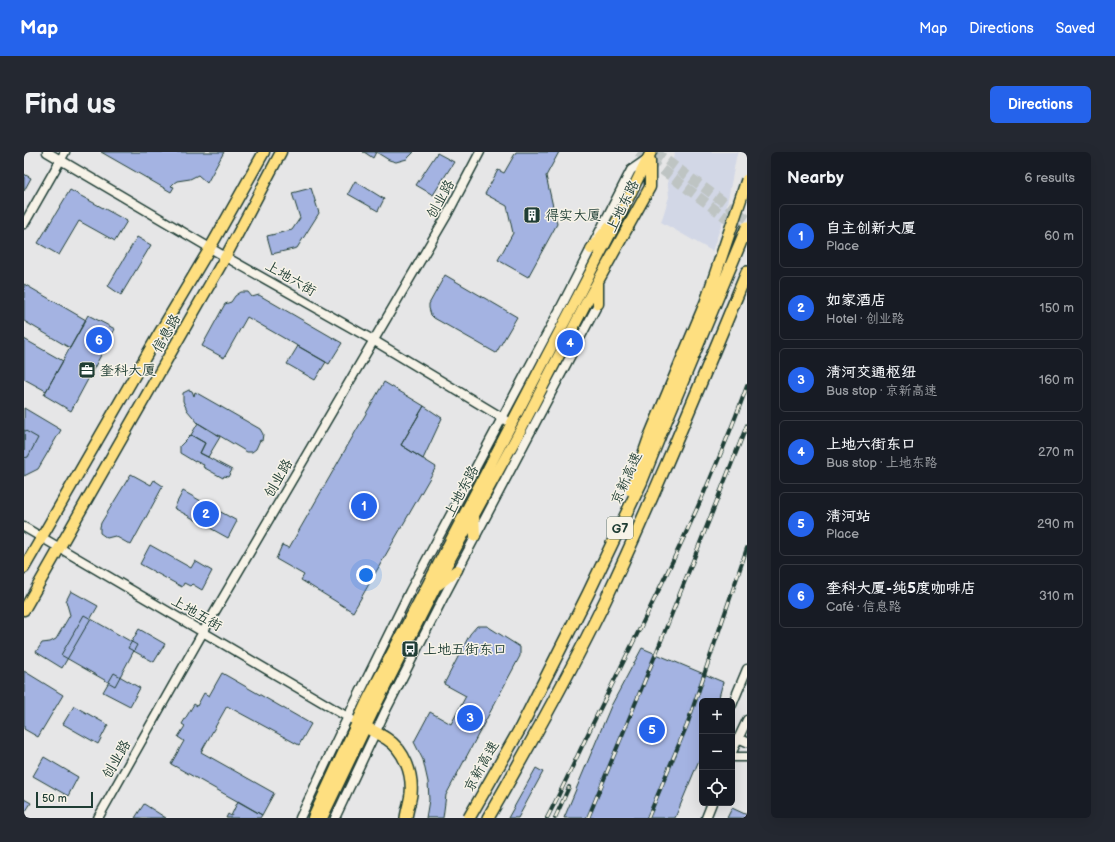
<!DOCTYPE html>
<meta charset="utf-8">
<style>
:root{--surface:#171b24;--page:#242831;--text:#f1f3f6;--muted:#9ea1a6;--line:#363941;--accent:#2563eb}
body{margin:0;font-family:"Balsamiq Sans","LXGW WenKai TC",sans-serif;background:var(--page);color:var(--text)}
.controls{position:absolute;right:12px;bottom:12px;display:grid;overflow:hidden;border-radius:6px;box-shadow:0 4px 16px #0002}
.controls button{width:36px;height:36px;display:grid;place-items:center;padding:0;border:0;border-bottom:1px solid var(--line);background:var(--surface);color:var(--text);font:20px sans-serif}
.scale{position:absolute;left:12px;bottom:10px;width:57px;box-sizing:border-box;padding-left:4px;border:2px solid #1f3d34;border-top:0;font-size:11px;line-height:14px;white-space:nowrap;color:#1f3d34;-webkit-text-stroke:3px #f7f3e8;paint-order:stroke}
.you{position:absolute;left:342px;top:423px;width:14px;height:14px;margin:-10px;border:3px solid #fff;border-radius:50%;background:#1a73e8;box-shadow:0 0 0 6px #1a73e833}
.badge{display:grid;place-items:center;width:26px;height:26px;border-radius:50%;background:var(--accent);color:#fff;font-size:13px;font-weight:700}
.pin{position:absolute;translate:-50% -50%;border:2px solid #fff;box-shadow:0 1px 4px #0006}
.list{margin:0;padding:0;list-style:none}
h2{display:flex;justify-content:space-between;align-items:center;height:52px;margin:0;padding:0 16px;font-size:17px}
h2 small{font-size:13px;font-weight:400;color:var(--muted)}
.list li{display:grid;grid-template-columns:26px 1fr auto;gap:12px;align-items:center;box-sizing:border-box;height:64px;margin:0 8px 8px;padding:0 8px;border:1px solid var(--line);border-radius:6px}
.list b{display:block;font-size:15px;white-space:nowrap}
.list p{margin:0;font-size:13px;white-space:nowrap;color:var(--muted)}
.list em{font-size:13px;font-style:normal;color:var(--muted)}
.icon{flex:none;width:22px;height:22px;fill:none;stroke:currentColor;stroke-width:2;stroke-linecap:round;stroke-linejoin:round}
.map{position:relative;flex:none;width:723px;height:666px;overflow:hidden;border-radius:6px}
header{display:flex;align-items:center;gap:24px;box-sizing:border-box;height:56px;padding:0 20px;background:var(--accent);color:#fff}
header strong{font-size:19px}
nav{display:flex;gap:22px;margin-inline-start:auto;font-size:14px}
.intro{display:flex;align-items:center;justify-content:space-between;box-sizing:border-box;height:96px;padding:0 24px}
h1{margin:0;font-size:28px}
.button{padding:10px 18px;border-radius:6px;background:var(--accent);color:#fff;font-size:14px;font-weight:700}
main{display:flex;gap:24px;padding:0 24px}
aside{flex:1;background:var(--surface);border-radius:6px;box-shadow:0 4px 16px #0002}
.map>svg:first-child{display:block}
.built{fill:#d2d7e6}
.building{fill:#a4b3e2;stroke:#1f3d34}
.lines{fill:none;stroke-linecap:round;stroke-linejoin:round}
.major-tunnel{stroke:#bec4c3;stroke-width:10;stroke-dasharray:10 5;stroke-linecap:butt}
.minor-casing{stroke:#1f3d34;stroke-width:11}
.major-casing{stroke:#1f3d34;stroke-width:13}
.highway-casing{stroke:#1f3d34;stroke-width:14}
.minor{stroke:#f7f3e8;stroke-width:8}
.major{stroke:#fedf80;stroke-width:10}
.highway{stroke:#fedf80;stroke-width:11}
.rail-casing{stroke:#1f3d34;stroke-width:4}
.rail{stroke:#f7f3e8;stroke-width:2.5;stroke-dasharray:8;stroke-linecap:butt}
.highway-bridge-casing{stroke:#1f3d34;stroke-width:14;stroke-linecap:butt}
.highway-bridge{stroke:#fedf80;stroke-width:11}
.labels{text-anchor:middle;stroke-width:3;stroke-linejoin:round;paint-order:stroke}
.shield{fill:#f7f3e8;stroke:#60746a;stroke-width:1}
.shield-label{font-size:13px;font-weight:bold;fill:#1f3d34}
.street-label{font-size:14px;fill:#1f3d34;stroke:#f7f3e8}
.poi-label{font-size:14px;fill:#1f3d34;stroke:#f7f3e8;text-anchor:start}
</style>
<header>
<strong>Map</strong>
<nav><a>Map</a><a>Directions</a><a>Saved</a></nav>
</header>
<div class="intro"><h1>Find us</h1><a class="button">Directions</a></div>
<main>
<div class="map">
<svg width="723" height="666" viewBox="0 0 723 666">
<rect width="100%" height="100%" fill="#e6e6e7"/>
<filter id="ink" filterUnits="userSpaceOnUse"><feTurbulence type="fractalNoise" baseFrequency=".025" numOctaves="2"/><feDisplacementMap in="SourceGraphic" scale="8" xChannelSelector="R" yChannelSelector="G"/><feConvolveMatrix kernelMatrix="1 2 1 2 8 2 1 2 1" color-interpolation-filters="sRGB"/></filter>
<g filter="url(#ink)">
<!-- built -->
<path class="built" d="M651,0H714L712,6L701,63L688,99L637,70L645,45L643,23Z"/>
<!-- building -->
<path class="building" d="M77,0H200L183,31L174,23L166,27L153,29L150,31L147,34L150,35L147,40Z
M340,0H339H390L383,7L372,10L365,8L352,0L349,6Z
M492,0H535L522,24L533,72L504,125L474,108L489,81L483,54L461,42L474,18L480,21Z
M413,1L430,10L409,43L392,33Z
M0,22L7,26L0,39Z
M331,29L360,47L354,59L324,42Z
M287,36L295,61L273,96L248,102L243,84L268,78L276,66L268,41Z
M46,38L103,69L91,89L55,69L35,103L14,91Z
M113,85L127,93L97,143L84,134Z
M421,123L493,165L472,201L410,166L407,163L405,156V152Z
M0,132L62,168L46,196L0,169Z
M217,140H224L228,145L235,143L318,191L305,212L223,165L200,206L178,194L201,152L207,150L211,144Z
M64,163L91,177L47,259L20,243Z
M0,187L39,209L22,239L0,227Z
M274,194L302,210L291,228L263,212Z
M360,230L400,254L377,293L412,315L329,460L277,428L280,423L252,407L258,393L265,396Z
M165,238L168,239L170,244L171,240L236,277L239,282L238,289L236,288L232,297L228,300H223L174,271L163,258L159,249V241Z
M400,254L418,266L399,307L377,293Z
M0,256L37,278L14,317L0,324Z
M174,271L196,285L184,305L176,301L181,291L167,283Z
M0,278L14,286L4,305L0,306Z
M167,283L181,291L176,301L208,318L204,325L200,324L199,326L179,315L180,313L171,309V310L156,301V294Z
M107,322L127,333L130,328L139,334L107,393L91,384L83,386L76,381V375L77,371Z
M159,339L213,369L204,386L150,356Z
M126,393L167,416L171,409L188,419L178,438L168,432L166,434L160,431L158,435L116,412Z
M47,439L74,454L38,516L12,500L18,491L26,490L32,487L46,463L42,449Z
M60,463L113,493L91,534L37,503Z
M453,474H463L496,495V504L422,643L419,666H402L405,648L404,630L399,608L390,590L406,560L427,572L442,544L420,532L446,482Z
M115,477L141,492L130,510L104,496Z
M618,496L699,530L694,549H678V601L651,666H540L587,554Z
M0,519L39,543L14,585L0,577Z
M90,521L116,536L106,554L79,540Z
M198,521L287,572L275,593L203,554L177,600L250,641L238,663L147,612L160,589L154,585L161,574L158,572L170,552L173,554L180,541L185,544Z
M50,554L84,573L74,592L39,572Z
M20,605L54,625L44,644L9,624Z
M512,616L519,620L494,666H484Z
M0,647L7,651L0,662Z
M214,649L238,663L236,666H202L204,662L207,664Z
M120,652L142,666H111Z
M708,656L723,663V666H703Z"/>
<g class="lines">
<!-- major-tunnel -->
<path class="major-tunnel" d="M614,0L723,81
M631,0L723,67"/>
<!-- minor casing -->
<g class="minor-casing">
<path id="minor" d="M23,0L186,96L349,188L482,268
M0,72L41,0
M0,375L327,567
M708,553L723,517
M714,586L723,590
M708,600L723,568
M708,605H723
M74,666L179,480L423,63L456,0
M276,666L317,579L386,439L535,159L607,18L623,7
M311,666L362,558L419,446L574,152
M682,666L688,651"/>
</g>
<!-- major casing -->
<g class="major-casing">
<path id="major" d="M567,97L584,76
M574,132V152
M450,363L451,384
M0,416L133,185L186,96L240,0
M414,433L433,418
M0,458L202,104L257,0
M289,666L344,547L591,73L627,0
M298,666L353,551L420,418L497,277L562,151L626,35V8"/>
</g>
<!-- highway casing -->
<g class="highway-casing">
<path id="highway" d="M333,570C343,576 354,581 363,587C380,598 389,621 387,642C386,650 383,658 382,666
M464,666C505,595 545,523 581,449C632,341 677,230 723,120"/>
</g>
<!-- minor -->
<use href="#minor" class="minor"/>
<!-- major -->
<use href="#major" class="major"/>
<!-- highway -->
<use href="#highway" class="highway"/>
<!-- rail casing -->
<g class="rail-casing">
<path id="rail" d="M523,666C544,626 562,584 583,543C633,442 685,340 723,234
M531,666L545,635
M564,666L633,499L723,273
M624,666L663,573L723,396"/>
</g>
<!-- rail -->
<use href="#rail" class="rail"/>
<!-- highway-bridge casing -->
<g class="highway-bridge-casing">
<path id="highway-bridge" d="M607,338L626,284L682,150L723,28
M445,666L497,575L564,442L617,331L637,281L723,75"/>
</g>
<!-- highway-bridge -->
<use href="#highway-bridge" class="highway-bridge"/>
</g>
</g>
<!-- icons -->
<defs>
<g id="building-square" transform="scale(0.9)"><rect x="-9" y="-9" width="18" height="18" rx="4" fill="#1f3d34" stroke="#f7f3e8"/><path d="M-4-6H4V6H1V3H-1V6H-4ZM-2.5-4.3h1.7v1.8h-1.7ZM.8-4.3h1.7v1.8H.8ZM-2.5-1h1.7V.8h-1.7ZM.8-1h1.7V.8H.8Z" fill="#fff"/></g>
<g id="office-square" transform="scale(0.9)"><rect x="-9" y="-9" width="18" height="18" rx="4" fill="#1f3d34" stroke="#f7f3e8"/><path d="M-6-3h4V-5.5h4V-3h4V5H-6ZM-1-4.5V-3h2v-1.5ZM-6 0V1H6V0Z" fill="#fff"/></g>
<g id="bus-square" transform="scale(0.9)"><rect x="-9" y="-9" width="18" height="18" rx="4" fill="#1f3d34" stroke="#f7f3e8"/><path d="M-5-6H5V4H4V6H2V4H-2V6H-4V4H-5ZM-3.5-4V0h7V-4ZM-3.5 1.2v1.5H-2V1.2ZM2 1.2v1.5H3.5V1.2Z" fill="#fff"/></g>
</defs>
<g fill-rule="evenodd">
<use href="#building-square" x="508" y="63"/>
<use href="#office-square" x="63" y="218"/>
<use href="#bus-square" x="386" y="497"/>
</g>
<g class="labels">
<!-- shield labels -->
<rect class="shield" x="583" y="365" width="26" height="22" rx="3"/>
<g class="shield-label">
<text x="596" y="381">G7</text>
</g>
<!-- street labels -->
<g class="street-label">
<text transform="translate(416 47) rotate(-61)" y="5">创业路</text>
<text transform="translate(598 54) rotate(-64)" y="5">上地东路</text>
<text transform="translate(267 126) rotate(30)" y="5">上地六街</text>
<text transform="translate(142 181) rotate(-60)" y="5">信息路</text>
<text transform="translate(254 326) rotate(-60)" y="5">创业路</text>
<text transform="translate(602 326) rotate(-66)" y="5">京新高速</text>
<text transform="translate(437 339) rotate(-62)" y="5">上地东路</text>
<text transform="translate(173 461) rotate(30)" y="5">上地五街</text>
<text transform="translate(92 607) rotate(-60)" y="5">创业路</text>
<text transform="translate(457 614) rotate(-61)" y="5">京新高速</text>
</g>
<!-- poi labels -->
<g class="poi-label">
<text x="521" y="68">得实大厦</text>
<text x="76" y="223">奎科大厦</text>
<text x="399" y="502">上地五街东口</text>
</g>
</g>
</svg>
<div class="controls">
<button>+</button>
<button>−</button>
<button><svg class="icon" aria-label="locate" viewBox="0 0 24 24"><circle cx="12" cy="12" r="6"/><path d="M12 2v4M12 18v4M2 12h4M18 12h4"/></svg></button>
</div>
<div class="scale">50 m</div>
<div class="you"></div>
<div class="pin badge" style="left:340px;top:354px">1</div>
<div class="pin badge" style="left:182px;top:362px">2</div>
<div class="pin badge" style="left:446px;top:566px">3</div>
<div class="pin badge" style="left:546px;top:191px">4</div>
<div class="pin badge" style="left:628px;top:578px">5</div>
<div class="pin badge" style="left:75px;top:188px">6</div>
</div>
<aside>
<h2>Nearby<small>6 results</small></h2>
<ul class="list">
<li><span class="badge">1</span><div><b>自主创新大厦</b><p>Place</p></div><em>60 m</em></li>
<li><span class="badge">2</span><div><b>如家酒店</b><p>Hotel · 创业路</p></div><em>150 m</em></li>
<li><span class="badge">3</span><div><b>清河交通枢纽</b><p>Bus stop · 京新高速</p></div><em>160 m</em></li>
<li><span class="badge">4</span><div><b>上地六街东口</b><p>Bus stop · 上地东路</p></div><em>270 m</em></li>
<li><span class="badge">5</span><div><b>清河站</b><p>Place</p></div><em>290 m</em></li>
<li><span class="badge">6</span><div><b>奎科大厦-纯5度咖啡店</b><p>Café · 信息路</p></div><em>310 m</em></li>
</ul>
</aside>
</main>
